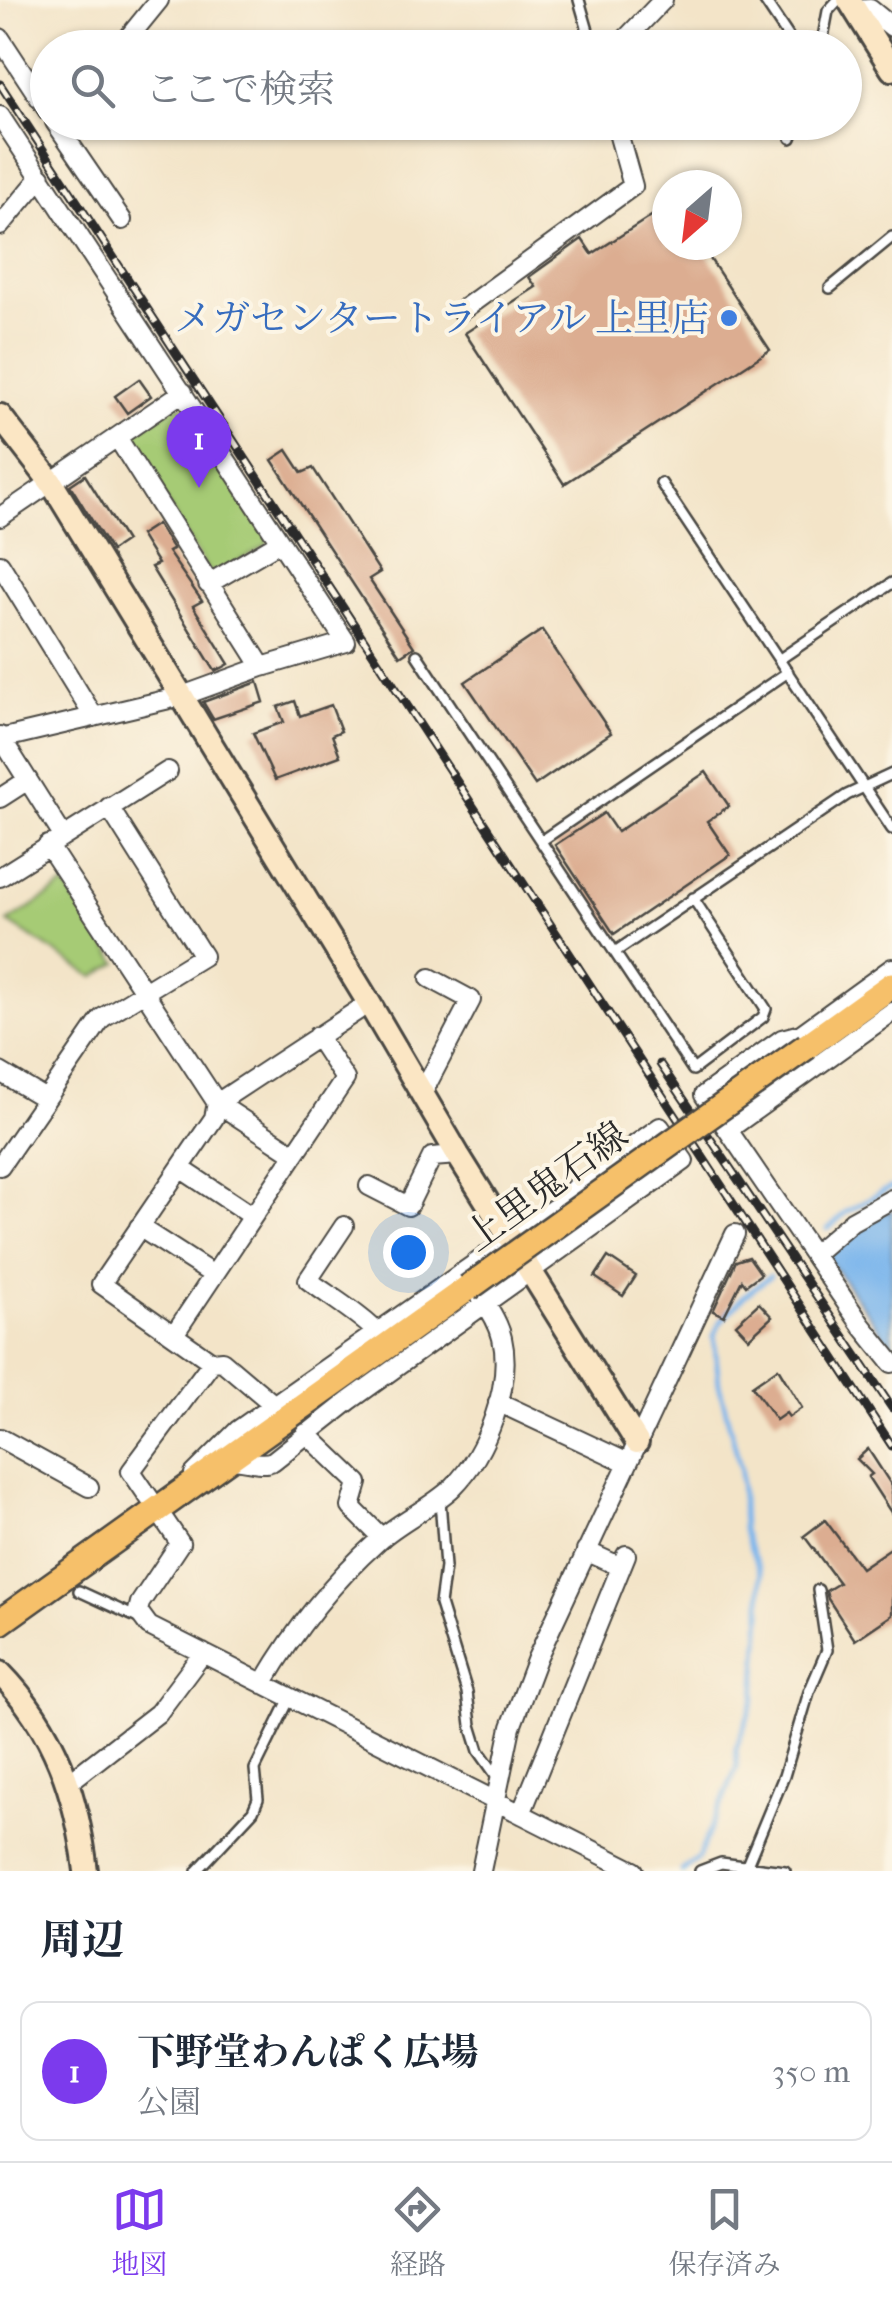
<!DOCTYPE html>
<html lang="ja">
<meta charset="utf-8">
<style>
:root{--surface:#fff;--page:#f2f2f3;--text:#1f2937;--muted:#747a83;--line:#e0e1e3;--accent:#7c3aed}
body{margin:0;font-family:"IM FELL French Canon","Noto Serif JP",serif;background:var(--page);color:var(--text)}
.compass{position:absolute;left:652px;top:170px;width:90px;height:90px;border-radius:50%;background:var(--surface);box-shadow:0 2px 8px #0004;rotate:208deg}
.you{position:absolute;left:408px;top:1252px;width:35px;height:35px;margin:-25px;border:8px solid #fff;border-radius:50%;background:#1a73e8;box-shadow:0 0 0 15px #1a73e833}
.badge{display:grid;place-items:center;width:65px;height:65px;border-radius:50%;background:var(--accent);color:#fff;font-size:32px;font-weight:700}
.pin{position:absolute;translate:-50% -82px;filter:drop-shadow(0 2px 5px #0008)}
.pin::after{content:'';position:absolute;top:52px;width:35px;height:30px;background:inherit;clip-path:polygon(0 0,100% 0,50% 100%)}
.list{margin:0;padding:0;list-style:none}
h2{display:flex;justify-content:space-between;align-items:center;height:130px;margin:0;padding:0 40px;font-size:42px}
h2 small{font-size:32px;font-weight:400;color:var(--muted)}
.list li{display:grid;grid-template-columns:65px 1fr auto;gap:30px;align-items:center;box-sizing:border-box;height:140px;margin:0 20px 20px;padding:0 20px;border:2px solid var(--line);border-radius:20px}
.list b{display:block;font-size:38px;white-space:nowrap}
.list p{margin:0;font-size:32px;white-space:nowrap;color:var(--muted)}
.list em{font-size:32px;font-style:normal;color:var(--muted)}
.icon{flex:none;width:55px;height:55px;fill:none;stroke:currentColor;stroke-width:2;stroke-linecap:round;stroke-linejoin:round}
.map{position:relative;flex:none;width:892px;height:1871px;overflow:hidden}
.search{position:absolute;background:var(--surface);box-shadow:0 2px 8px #0004;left:30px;right:30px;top:30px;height:110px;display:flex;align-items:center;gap:25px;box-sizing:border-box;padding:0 35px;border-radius:55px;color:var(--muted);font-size:38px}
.sheet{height:290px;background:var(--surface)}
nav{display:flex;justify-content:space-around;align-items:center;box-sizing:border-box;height:140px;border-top:2px solid var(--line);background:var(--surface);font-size:28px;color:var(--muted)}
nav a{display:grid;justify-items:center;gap:5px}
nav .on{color:var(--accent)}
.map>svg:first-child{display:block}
.green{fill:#a6cb75;stroke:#687b50;stroke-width:2.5}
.water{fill:#7ab5ec;stroke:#52708c;stroke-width:2.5}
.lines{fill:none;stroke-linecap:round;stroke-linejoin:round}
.stream{stroke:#7ab5ec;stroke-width:5}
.building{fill:#dcad91}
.lane-casing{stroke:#494743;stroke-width:14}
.street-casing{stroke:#494743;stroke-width:22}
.secondary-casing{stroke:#494743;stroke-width:28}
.primary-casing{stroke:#494743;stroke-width:30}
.lane{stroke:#fff;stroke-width:9}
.street{stroke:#fff;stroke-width:18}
.secondary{stroke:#fbe6c4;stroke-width:22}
.primary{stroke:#f6c06b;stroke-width:25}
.rail-casing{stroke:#2b2b2b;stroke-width:9}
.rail{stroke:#fcf5e5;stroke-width:5;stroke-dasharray:15;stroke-linecap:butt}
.primary-bridge-casing{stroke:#494743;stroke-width:30;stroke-linecap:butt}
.primary-bridge{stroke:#f6c06b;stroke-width:25}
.shop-dot{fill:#3f7fe0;stroke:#fcf5e5;stroke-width:4}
.labels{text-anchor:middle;stroke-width:8;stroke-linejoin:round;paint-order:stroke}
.shop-label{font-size:38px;fill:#366cbe;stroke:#fcf5e5;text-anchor:end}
.street-label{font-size:38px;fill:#2b2b2b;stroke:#fcf5e5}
</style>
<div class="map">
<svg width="892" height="1871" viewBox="0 0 892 1871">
<rect width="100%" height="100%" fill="#fcf5e5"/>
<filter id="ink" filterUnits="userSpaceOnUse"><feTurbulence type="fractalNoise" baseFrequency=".01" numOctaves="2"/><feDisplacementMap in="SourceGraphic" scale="20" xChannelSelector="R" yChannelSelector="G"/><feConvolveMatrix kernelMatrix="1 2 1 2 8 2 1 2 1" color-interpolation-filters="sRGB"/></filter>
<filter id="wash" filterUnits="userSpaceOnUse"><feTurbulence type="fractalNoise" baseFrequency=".0048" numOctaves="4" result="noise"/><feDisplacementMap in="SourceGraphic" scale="40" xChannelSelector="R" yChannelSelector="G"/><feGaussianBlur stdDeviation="2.25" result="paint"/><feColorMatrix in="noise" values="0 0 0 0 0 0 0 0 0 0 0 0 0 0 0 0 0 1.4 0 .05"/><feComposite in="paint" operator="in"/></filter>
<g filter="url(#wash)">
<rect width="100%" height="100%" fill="#f3e4c8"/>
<!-- green -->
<path class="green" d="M176,404L185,407L269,534L267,545L216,574L208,572L131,443L132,434Z
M65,885L118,963L94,977L8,922Z"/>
<!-- water -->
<path class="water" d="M892,1209V1347L829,1260V1254L857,1228Z"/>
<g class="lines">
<!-- stream -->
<path class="stream" d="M828,1229L846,1212L892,1187
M682,1871L698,1858L737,1767L736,1748L755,1698L761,1615V1574L743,1530L741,1470L719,1384L714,1336L720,1322L744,1296L770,1276"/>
</g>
<g id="blocks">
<!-- building -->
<path class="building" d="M667,206V245H701L770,350L564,484L465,333L536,287L529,277L582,239L592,254Z
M139,379L151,396L127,413L115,396Z
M287,450L302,473L313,468L380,572L369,579L414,647L400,656L272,460Z
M85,475L126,541L111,551L70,485Z
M157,524L173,549L168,552L202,601L193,606L229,664L222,668L215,671L151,567L158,564L140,535Z
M542,630L611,733L535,785L465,682Z
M258,682L264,702L213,719L203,702Z
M295,701L300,716L331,705L341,731L332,735L340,756L275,780L253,733L284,722L278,707Z
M706,772L729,806L707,821L730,855L614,934L555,845L604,813L617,832Z
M608,1257L636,1276L623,1296L595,1277Z
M749,1257L761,1274L746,1285L742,1280L724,1316L713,1311L736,1261Z
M759,1303L772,1317L749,1338L736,1324Z
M778,1368L802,1408L789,1417L786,1413L776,1420L752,1386Z
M868,1449L892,1486V1514L868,1477L872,1474L857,1459Z
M825,1520L861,1568L892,1547V1615L855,1640L828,1599L826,1591L839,1583L804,1536Z"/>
</g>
</g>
<g filter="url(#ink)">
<use href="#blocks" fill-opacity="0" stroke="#494743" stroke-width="2.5"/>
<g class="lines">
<!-- lane casing -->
<g class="lane-casing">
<path id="lane" d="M579,0L593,48
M764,0L788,36
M821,48L828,11L838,0
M791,138L797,122
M830,288L892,237
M661,483L892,829
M417,655L693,1070L763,1017L766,1009L693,898
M780,659L892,583
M541,841L788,672
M615,952L847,795L892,774
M440,1500L445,1567L440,1604L467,1692L471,1725L479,1751L498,1778
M79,1591L140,1619
M747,1865L784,1776L809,1692L827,1650L818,1590
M197,1871L253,1811L258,1799L255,1769L290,1698
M700,1871L721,1863L785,1871"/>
</g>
<!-- street casing -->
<g class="street-casing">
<path id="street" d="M855,10L870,9L892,27
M0,38L48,111
M120,48L159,0
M617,48L663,0
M0,116L346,642L262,667L182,696L0,739
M55,122L122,220
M0,226L41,177
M461,311L633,186L615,122
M117,437L262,667
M0,517L183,392
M0,564L94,717
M208,584L280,542
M0,736L63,836
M0,798L28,780
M48,845L217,1103L293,1153
M0,877L168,771
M892,968L801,1034L782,1039L704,1095L862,1326L892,1363
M369,1003L217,1103L214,1118L101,1284L212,1362L131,1471L180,1543L140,1603L138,1611L149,1626L634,1871
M0,1072L44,1098
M422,1094L471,1000L430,978
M729,1129L892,1012
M0,1166L102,1018L203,956L109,807
M180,1168L251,1215
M369,1186L408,1206L432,1157L458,1155
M344,1226L308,1280C326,1294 367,1319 378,1334
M139,1227L212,1274
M814,1254L852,1221L892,1199
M175,1333L345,1079L317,1036
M212,1362L222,1361L273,1404
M498,1402L628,1463
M306,1433L358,1483L351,1507L382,1538
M0,1438L89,1487
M194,1474L238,1430L560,1204L576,1187L660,1127L684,1161L349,1401L273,1461C260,1467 243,1458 229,1459
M586,1551L621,1567
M263,1684C294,1631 332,1582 378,1541C401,1520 431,1508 453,1487C486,1454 513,1385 502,1338C499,1325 489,1308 481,1297
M68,1783L158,1713L203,1653
M521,1814L626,1555
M481,1871L511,1727L537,1658L735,1234"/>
</g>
<!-- secondary casing -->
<g class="secondary-casing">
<path id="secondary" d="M849,0L892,69
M0,416L51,482L369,1003L458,1155L637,1442
M0,1673C55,1729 77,1795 86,1871"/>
</g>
<!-- primary casing -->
<g class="primary-casing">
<path id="primary" d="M807,1046L892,985
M0,1622L468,1288"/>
</g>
<!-- lane -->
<use href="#lane" class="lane"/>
<!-- street -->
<use href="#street" class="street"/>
<!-- secondary -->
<use href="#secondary" class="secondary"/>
<!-- primary -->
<use href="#primary" class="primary"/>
<!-- rail casing -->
<g class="rail-casing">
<path id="rail" d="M0,84L892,1446
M660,1064L892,1408"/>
</g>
<!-- rail -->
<use href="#rail" class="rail"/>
<!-- primary-bridge casing -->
<g class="primary-bridge-casing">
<path id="primary-bridge" d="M468,1288L807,1046"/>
</g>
<!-- primary-bridge -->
<use href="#primary-bridge" class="primary-bridge"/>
</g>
</g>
<!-- markers -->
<circle class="shop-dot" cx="729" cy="318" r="10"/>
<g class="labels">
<!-- shop labels -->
<g class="shop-label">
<text x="709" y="331">メガセンタートライアル 上里店</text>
</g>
<!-- street labels -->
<g class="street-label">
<text transform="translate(546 1186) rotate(-36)" y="13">上里鬼石線</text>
</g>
</g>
</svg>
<svg class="compass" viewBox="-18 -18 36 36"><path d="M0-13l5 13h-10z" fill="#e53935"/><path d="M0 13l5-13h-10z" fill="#747a83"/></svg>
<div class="you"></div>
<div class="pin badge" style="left:199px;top:488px">1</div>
<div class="search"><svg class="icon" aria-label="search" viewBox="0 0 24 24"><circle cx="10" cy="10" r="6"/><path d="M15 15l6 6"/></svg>ここで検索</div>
</div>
<section class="sheet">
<h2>周辺<small></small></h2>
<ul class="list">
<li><span class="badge">1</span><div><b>下野堂わんぱく広場</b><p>公園</p></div><em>350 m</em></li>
</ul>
</section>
<nav>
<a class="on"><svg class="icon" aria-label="map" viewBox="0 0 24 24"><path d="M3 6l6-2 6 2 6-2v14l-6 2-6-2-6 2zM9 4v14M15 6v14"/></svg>地図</a>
<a><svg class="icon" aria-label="directions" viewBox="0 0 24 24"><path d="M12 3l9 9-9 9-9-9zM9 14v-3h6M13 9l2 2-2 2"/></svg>経路</a>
<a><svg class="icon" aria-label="saved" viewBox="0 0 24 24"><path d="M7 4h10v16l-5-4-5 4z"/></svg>保存済み</a>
</nav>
